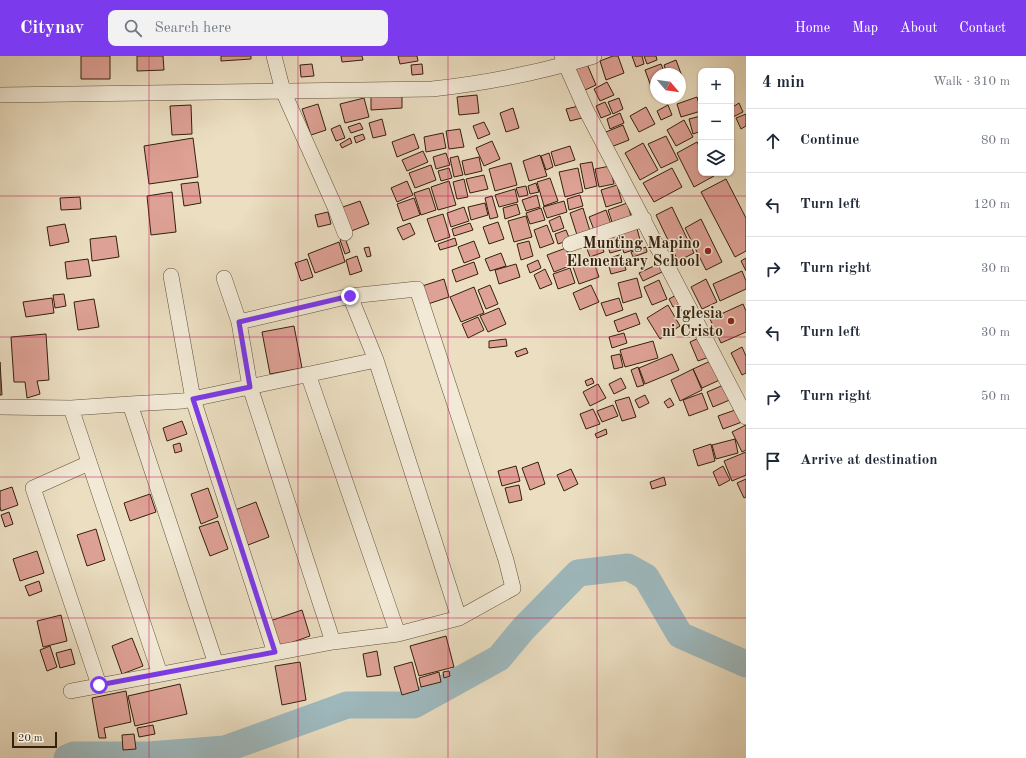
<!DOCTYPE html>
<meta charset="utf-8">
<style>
:root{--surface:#fff;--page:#f2f2f3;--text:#1f2937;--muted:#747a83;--line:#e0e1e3;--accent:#7c3aed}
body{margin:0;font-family:"Old Standard TT",serif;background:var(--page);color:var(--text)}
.controls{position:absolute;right:12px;top:12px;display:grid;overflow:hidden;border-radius:8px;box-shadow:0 1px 3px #0004}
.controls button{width:36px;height:36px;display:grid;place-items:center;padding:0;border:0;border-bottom:1px solid var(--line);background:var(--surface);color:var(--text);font:20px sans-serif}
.compass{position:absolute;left:650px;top:12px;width:36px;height:36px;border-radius:50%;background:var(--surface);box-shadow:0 1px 3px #0004;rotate:119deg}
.scale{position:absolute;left:12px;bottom:10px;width:45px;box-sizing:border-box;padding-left:4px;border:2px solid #34200e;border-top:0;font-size:11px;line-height:14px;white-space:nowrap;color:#34200e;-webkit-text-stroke:3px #f2ead7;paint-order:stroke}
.stop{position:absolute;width:12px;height:12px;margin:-9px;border:3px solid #7c3aed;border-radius:50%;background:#fff}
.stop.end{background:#7c3aed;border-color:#fff;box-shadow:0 1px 4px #0008}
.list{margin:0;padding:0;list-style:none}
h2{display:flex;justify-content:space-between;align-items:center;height:52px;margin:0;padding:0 16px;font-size:17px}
h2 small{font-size:13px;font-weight:400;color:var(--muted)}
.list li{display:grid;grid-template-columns:26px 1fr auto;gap:12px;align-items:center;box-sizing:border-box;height:64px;padding:0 16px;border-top:1px solid var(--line)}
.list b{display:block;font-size:15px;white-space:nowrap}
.list em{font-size:13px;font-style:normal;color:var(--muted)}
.icon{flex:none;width:22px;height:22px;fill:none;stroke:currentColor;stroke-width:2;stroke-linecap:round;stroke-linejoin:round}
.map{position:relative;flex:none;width:746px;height:702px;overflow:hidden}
header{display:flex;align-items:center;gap:24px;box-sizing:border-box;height:56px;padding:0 20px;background:var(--accent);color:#fff}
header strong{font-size:19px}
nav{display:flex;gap:22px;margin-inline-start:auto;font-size:14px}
.search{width:280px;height:36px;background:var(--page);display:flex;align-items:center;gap:10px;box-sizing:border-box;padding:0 14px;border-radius:8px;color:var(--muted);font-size:15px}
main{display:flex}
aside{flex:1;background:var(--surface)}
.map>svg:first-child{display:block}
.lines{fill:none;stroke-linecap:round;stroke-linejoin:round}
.river{stroke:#9eb9be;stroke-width:27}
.building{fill:#dea195;stroke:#34200e}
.minor-casing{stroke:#62503b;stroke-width:16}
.minor{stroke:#f2ead7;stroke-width:15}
.route{stroke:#7c3aed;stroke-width:5}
.grid{fill:none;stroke:#c2185b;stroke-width:1;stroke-opacity:0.55}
.poi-dot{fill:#8f2418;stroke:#f2ead7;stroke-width:1.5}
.labels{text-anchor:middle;stroke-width:3;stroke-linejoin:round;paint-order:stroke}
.poi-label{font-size:16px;font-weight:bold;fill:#34200e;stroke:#f2ead7;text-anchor:end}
</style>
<header>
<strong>Citynav</strong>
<div class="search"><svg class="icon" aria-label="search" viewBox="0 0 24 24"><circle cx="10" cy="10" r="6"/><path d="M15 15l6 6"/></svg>Search here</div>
<nav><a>Home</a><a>Map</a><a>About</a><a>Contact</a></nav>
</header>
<main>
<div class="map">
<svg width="746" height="702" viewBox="0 0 746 702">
<rect width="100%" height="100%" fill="#ebdec1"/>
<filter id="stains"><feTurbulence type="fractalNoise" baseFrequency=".005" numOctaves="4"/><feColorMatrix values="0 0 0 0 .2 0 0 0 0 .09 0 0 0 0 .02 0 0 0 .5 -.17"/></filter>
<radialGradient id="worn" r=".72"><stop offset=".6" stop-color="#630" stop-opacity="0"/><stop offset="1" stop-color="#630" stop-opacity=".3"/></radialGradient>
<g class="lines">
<!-- river -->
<path class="river" d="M67,702L74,699H149L225,693L347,649H414L499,602L523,573L578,517L628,511L646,521L680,579L746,608"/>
</g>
<!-- building -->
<path class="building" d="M81,0H110V23H81Z
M137,0H163L164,14L137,15Z
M221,0H251V3L221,5Z
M341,0H362L363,4L342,6Z
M398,0H417L418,5L400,8Z
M613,0H618L624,17L606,24L600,5Z
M632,0H642L644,8L636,11Z
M644,0H656L657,4L647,8Z
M676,4L683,23L680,24V18H667L664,9Z
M312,8L314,20L301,21L300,9Z
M422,8L423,18L412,19L411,9Z
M587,8L596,29L583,35L574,14Z
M661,8L665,18H656V31L652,33L645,14Z
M607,26L614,39L600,45L594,33Z
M402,38V52L371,54V40Z
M477,39L479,57L459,59L457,41Z
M697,41L701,55L681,61L677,48Z
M364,42L369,61L345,67L340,48Z
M619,42L623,53L613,58L608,46Z
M605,46L611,58L601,62L596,50Z
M739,47L743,56L733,61L731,56V52Z
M318,48L326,74L311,79L302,53Z
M191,49L192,78L172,79L170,50Z
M668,49L672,59L661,64L657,55Z
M579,50L582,62L570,65L566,53Z
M646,51L655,68L639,76L630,60Z
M513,52L519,72L506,76L500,57Z
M620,57L624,67L610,73L607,63Z
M746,58V70L741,73L736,62Z
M701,60V75L693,78L689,63Z
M382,63L386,79L373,82L369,67Z
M684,64L693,81L676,90L667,74Z
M484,66L490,78L478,83L473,70Z
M360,67L363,73L351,77L348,71Z
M340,69L345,82L336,85L331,73Z
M623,69L629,84L611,91L606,76Z
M460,73L464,91L449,93L446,75Z
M443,77L446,92L426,96L424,81Z
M363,78L365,83L356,87L354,81Z
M414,78L419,92L397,101L392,86Z
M666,80L678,104L661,112L648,88Z
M193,82L198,121L149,128L144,90Z
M350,82L352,87L342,92L340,88Z
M492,85L500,103L484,110L476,92Z
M697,86L701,94V117H713L714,120L694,131L677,97Z
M643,87L658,114L640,124L625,97Z
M570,90L575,104L555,110L551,96Z
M423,95L428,106L407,115L402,104Z
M446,97L450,109L436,113L433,101Z
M549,97L553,111L546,114L541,100Z
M540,99L547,120L529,125L523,105Z
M458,100L463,119L454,121L450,102Z
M479,101L482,115L465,119L462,105Z
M592,106L597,130L585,133L580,108Z
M511,107L517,129L495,135L489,113Z
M431,109L436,124L415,132L409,117Z
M610,110L614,128L599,131L595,113Z
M449,112L452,122L441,125L438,115Z
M578,112L583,136L565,141L559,116Z
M672,112L682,131L654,146L643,127Z
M484,119L488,133L470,137L466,123Z
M550,122L558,145L544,150L537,126Z
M464,123L468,141L457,143L453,126Z
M726,123L746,162V195L735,201L701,136Z
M407,125L413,139L397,146L391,132Z
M449,125L456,149L438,154L431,131Z
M198,126L201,147L184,150L181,128Z
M536,127L539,136L530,138L528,130Z
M617,129L622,146L606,151L601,134Z
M526,130L528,139L519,141L516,132Z
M429,132L436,154L421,159L414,137Z
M515,133L518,146L499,151L495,139Z
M172,136L176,176L151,179L147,140Z
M537,139L540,151L526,155L522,144Z
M580,139L583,150L569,154L567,143Z
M492,140L498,161L490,163L485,142Z
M80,141L81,153L61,154L60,142Z
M414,142L420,159L403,165L397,148Z
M360,145L369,168L349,176L340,152Z
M564,145L567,156L547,162L543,151Z
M485,147L488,159L471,164L468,151Z
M627,147L631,160L612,166L608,154Z
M517,148L520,158L505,163L503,152Z
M464,151L469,165L451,171L447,157Z
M672,151L694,197L678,205L656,159Z
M541,152L545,164L530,168L526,157Z
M583,152L590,175L577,179L570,157Z
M606,154L611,168L594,174L589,161Z
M328,156L331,168L318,171L315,159Z
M443,158L450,181L435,186L427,163Z
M526,160L532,181L514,186L508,165Z
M560,160L564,172L553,176L549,165Z
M701,163L722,206L706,214L685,172Z
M498,166L504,183L489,188L483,171Z
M410,167L415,178L403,184L397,172Z
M470,167L473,174L454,180L452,173Z
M65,168L69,186L50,190L47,171Z
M547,169L554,187L540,192L534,174Z
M636,169L642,191L624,197L617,174Z
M566,174L570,184L558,188L555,178Z
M616,178L621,194L610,197L605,181Z
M116,180L119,201L92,205L90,183Z
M598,180L604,196L590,201L584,185Z
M345,182L350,196L345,198L340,184Z
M455,182L457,189L440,194L438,188Z
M474,185L480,201L464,207L458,191Z
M529,185L533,200L521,204L517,188Z
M339,186L345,206L315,217L308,198Z
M369,191L371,200L367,201L364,192Z
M646,191L647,196L633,201L631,196Z
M566,192L572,209L554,216L547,199Z
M501,197L506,210L490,215L485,203Z
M622,198L626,214L611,218L607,203Z
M357,200L362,215L350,219L346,204Z
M746,202V215L741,205Z
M88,203L91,220L67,223L65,206Z
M307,203L313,221L301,225L295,207Z
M538,204L541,212L530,217L527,209Z
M593,204L599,221L579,228L573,211Z
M474,206L478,218L456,226L452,214Z
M516,208L520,221L499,228L495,214Z
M658,208L662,216L643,225L639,217Z
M570,212L575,227L558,233L553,218Z
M545,213L552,228L540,233L534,219Z
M742,215L746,225V233L720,245L713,228Z
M637,222L642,241L623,247L618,227Z
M444,223L449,241L425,249L419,231Z
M706,223L717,246L702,253L691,231Z
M659,224L667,243L652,249L644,231Z
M490,229L498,248L486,253L478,234Z
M591,229L599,246L580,254L573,237Z
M474,231L484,257L461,266L450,241Z
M64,238L66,250L55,252L53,239Z
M678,238L682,246L673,251L669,243Z
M52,242L54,257L26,261L23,246Z
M619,242L623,254L606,260L601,247Z
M94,243L99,271L78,274L74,246Z
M743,248L746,255V276L721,287L710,263Z
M668,249L680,270L660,283L647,262Z
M499,252L506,268L488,276L480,260Z
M636,257L640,268L618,276L614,265Z
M478,261L484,274L468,282L462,268Z
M294,270L302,312L270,318L262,276Z
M624,277L627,287L612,292L609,281Z
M46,278L49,324L37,325L40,338L27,342L25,326H14L11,281Z
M701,281L709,301L698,305L690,286Z
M506,283L507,290L489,292V285Z
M653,285L658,302L625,311L620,294Z
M742,291L746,300V317L742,319L731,297Z
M526,292L528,297L517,301L515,296Z
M620,298L623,311L614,313L611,300Z
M672,298L679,314L645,328L639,312Z
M715,303L724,322L702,332L693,313Z
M0,306L2,339H0Z
M638,311L644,329L637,331L631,314Z
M693,313L702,334L680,345L671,324Z
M592,322L594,327L587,330L585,325Z
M621,322L626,332L614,338L609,328Z
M598,328L606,342L590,350L583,336Z
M726,328L732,343L713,351L707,336Z
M702,337L708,353L689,360L683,344Z
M645,339L649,347L639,352L635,344Z
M629,341L636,361L622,365L615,345Z
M670,342L674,349L668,352L664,346Z
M613,349L618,360L602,366L597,355Z
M593,353L600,368L586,373L580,358Z
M738,353L742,366L723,373L718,360Z
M182,365L187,378L167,385L163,372Z
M746,369V394L742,396L732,376Z
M606,373L607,378L597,382L595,378Z
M735,383L738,397L716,403L712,389Z
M180,387L182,395L175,397L173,389Z
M711,388L715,405L698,410L693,394Z
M746,396V419L732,425L724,405Z
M538,406L545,428L530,434L522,412Z
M516,410L520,425L502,430L498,415Z
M723,410L730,424L719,430L713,416Z
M571,413L578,428L564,435L557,419Z
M664,421L666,429L652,433L650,426Z
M746,423V441L744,442L737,427Z
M519,429L522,444L509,447L505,432Z
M12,431L18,449L1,455L0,451V435Z
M208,432L218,461L201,468L191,438Z
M150,438L156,456L130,465L124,447Z
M256,446L269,481L248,489L235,454Z
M9,456L13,468L5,471L1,459Z
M218,465L228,493L210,500L199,471Z
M96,473L105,504L87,510L77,479Z
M37,495L44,517L20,525L13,503Z
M39,525L42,535L29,540L25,530Z
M302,554L310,580L276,592L267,566Z
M61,559L67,585L43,591L37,565Z
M446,580L454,611L419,620L410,590Z
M132,582L143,610L122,618L112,590Z
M50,590L57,611L47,615L40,594Z
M71,593L75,608L60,612L56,597Z
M377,595L381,619L367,621L363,598Z
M300,606L306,644L282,649L275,610Z
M412,606L419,634L402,639L394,611Z
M449,615L450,620L444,622L443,616Z
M439,616L441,626L421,631L419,622Z
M180,628L187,658L135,670L128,640Z
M126,635L131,666L104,672L106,682H99L92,642Z
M153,669L155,678L139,681L137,672Z
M134,678L136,693L123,694L122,679Z"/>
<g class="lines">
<!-- minor casing -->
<g class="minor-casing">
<path id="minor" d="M274,0L283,35L335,151L345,177
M562,0L586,54L746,361
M0,39L432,33C487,27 542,16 594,0
M570,188L644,163
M171,220L193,343L275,597
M224,222L239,266L250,331L333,586
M350,240L376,304L459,562
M308,318L398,578
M130,348L216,608
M0,351L71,352L130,348L183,345L376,304
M71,352L160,618
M89,407L33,432L99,629
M71,635L333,586L398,578L459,562L513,532L506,504L417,233L350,240L239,266"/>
</g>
<!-- minor -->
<use href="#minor" class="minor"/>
</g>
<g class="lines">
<!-- route -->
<path class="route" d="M99,629L275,596L193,343L250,331L239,266L350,240"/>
</g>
<!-- grid -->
<path class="grid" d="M149,0V702M298,0V702M448,0V702M597,0V702M0,140H746M0,281H746M0,421H746M0,562H746"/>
<!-- markers -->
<g class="poi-dot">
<circle cx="708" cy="195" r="4"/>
<circle cx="731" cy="265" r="4"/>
</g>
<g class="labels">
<!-- poi labels -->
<g class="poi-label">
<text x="700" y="192">Munting Mapino<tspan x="700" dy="18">Elementary School</tspan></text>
<text x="723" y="262">Iglesia<tspan x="723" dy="18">ni Cristo</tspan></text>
</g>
</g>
<rect width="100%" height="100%" filter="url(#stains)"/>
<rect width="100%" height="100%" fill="url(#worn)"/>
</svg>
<div class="controls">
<button>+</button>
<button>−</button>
<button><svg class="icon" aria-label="layers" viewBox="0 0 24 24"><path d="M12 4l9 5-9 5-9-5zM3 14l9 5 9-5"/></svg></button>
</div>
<svg class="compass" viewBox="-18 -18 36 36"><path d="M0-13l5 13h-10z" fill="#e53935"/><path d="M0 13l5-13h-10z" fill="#747a83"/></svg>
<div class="scale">20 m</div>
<div class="stop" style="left:99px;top:629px"></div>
<div class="stop end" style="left:350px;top:240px"></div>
</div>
<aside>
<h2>4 min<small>Walk · 310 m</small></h2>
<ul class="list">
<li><svg class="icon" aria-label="ahead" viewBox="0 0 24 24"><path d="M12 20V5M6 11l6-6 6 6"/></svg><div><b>Continue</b></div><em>80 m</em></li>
<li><svg class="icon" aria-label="left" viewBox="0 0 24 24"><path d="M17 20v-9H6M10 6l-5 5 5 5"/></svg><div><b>Turn left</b></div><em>120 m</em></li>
<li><svg class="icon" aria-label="right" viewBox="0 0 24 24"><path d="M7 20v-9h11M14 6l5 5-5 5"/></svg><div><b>Turn right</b></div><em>30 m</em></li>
<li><svg class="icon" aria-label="left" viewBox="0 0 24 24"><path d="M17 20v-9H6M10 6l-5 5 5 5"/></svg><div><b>Turn left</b></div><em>30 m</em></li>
<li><svg class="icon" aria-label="right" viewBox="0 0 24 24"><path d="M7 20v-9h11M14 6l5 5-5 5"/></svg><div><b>Turn right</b></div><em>50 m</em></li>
<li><svg class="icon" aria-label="arrive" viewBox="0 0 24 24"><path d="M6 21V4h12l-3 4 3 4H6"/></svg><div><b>Arrive at destination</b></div></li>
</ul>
</aside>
</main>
